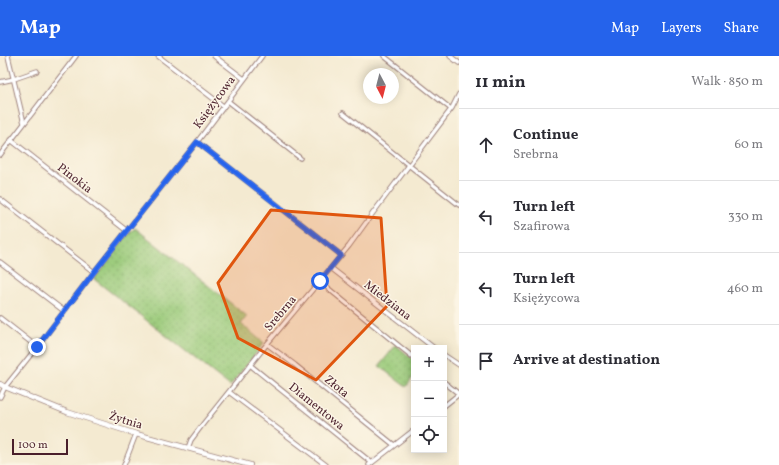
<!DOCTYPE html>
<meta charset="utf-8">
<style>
:root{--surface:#fff;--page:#f7f7f7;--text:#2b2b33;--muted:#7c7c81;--line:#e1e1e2;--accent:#2563eb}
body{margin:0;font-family:Vollkorn,serif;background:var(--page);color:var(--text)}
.controls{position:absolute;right:12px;bottom:12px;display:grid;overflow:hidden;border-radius:0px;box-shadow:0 2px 10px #0003}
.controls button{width:36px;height:36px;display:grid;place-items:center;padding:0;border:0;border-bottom:1px solid var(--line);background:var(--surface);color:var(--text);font:20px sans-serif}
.compass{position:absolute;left:363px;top:12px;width:36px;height:36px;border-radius:50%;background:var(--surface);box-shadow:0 2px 10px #0003;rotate:173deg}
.scale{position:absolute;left:12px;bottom:10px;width:56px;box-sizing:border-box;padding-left:4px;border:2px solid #4a1f2b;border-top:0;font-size:11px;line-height:14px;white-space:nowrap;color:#4a1f2b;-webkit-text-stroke:3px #fcf5e5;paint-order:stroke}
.stop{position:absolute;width:12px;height:12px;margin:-9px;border:3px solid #2563eb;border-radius:50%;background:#fff}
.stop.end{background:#2563eb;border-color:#fff;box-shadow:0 1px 4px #0008}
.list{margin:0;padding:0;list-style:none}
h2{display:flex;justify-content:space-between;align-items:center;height:52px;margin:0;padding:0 16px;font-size:17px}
h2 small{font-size:13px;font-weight:400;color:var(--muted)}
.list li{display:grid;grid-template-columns:26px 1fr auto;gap:12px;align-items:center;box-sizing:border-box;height:72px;padding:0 16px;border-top:1px solid var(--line)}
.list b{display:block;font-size:15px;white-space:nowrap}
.list p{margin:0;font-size:13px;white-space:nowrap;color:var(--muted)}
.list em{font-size:13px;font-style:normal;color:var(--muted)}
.icon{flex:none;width:22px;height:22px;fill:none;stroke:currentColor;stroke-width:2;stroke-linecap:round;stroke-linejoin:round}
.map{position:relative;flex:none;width:459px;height:409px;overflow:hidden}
header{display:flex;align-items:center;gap:24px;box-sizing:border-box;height:56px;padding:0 20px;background:var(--accent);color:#fff}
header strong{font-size:19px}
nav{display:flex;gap:22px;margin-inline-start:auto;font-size:14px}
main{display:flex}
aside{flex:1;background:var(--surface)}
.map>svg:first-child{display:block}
.grass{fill:url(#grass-dots);stroke:#727553}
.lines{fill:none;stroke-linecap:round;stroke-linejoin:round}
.minor-casing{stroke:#9f847e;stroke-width:5.5}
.tertiary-casing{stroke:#9f847e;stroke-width:6}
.minor{stroke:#fff;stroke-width:3.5}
.tertiary{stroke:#fff;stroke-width:4.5}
.route{stroke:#2563eb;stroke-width:5}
.marked{fill:#e0560e;fill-opacity:0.2;stroke:#e0560e;stroke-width:3;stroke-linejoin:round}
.labels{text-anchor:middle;stroke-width:3;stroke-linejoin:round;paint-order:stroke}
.street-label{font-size:12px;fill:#4a1f2b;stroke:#fcf5e5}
</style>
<header>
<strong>Map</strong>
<nav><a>Map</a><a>Layers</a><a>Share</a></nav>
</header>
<main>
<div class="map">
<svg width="459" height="409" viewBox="0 0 459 409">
<defs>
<pattern id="grass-dots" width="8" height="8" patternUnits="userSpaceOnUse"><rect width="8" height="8" fill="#9bcb7b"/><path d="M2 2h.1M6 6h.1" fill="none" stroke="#87ae6a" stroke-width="1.8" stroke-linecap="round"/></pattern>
</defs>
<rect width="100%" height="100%" fill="#fcf5e5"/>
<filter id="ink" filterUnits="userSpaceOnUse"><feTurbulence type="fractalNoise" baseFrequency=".025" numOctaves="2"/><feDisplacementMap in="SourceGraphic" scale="8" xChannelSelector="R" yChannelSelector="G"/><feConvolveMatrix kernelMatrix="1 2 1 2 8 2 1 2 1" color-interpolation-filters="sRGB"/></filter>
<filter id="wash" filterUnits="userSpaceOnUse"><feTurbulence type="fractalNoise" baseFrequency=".012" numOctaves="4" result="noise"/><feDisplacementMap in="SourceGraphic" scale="16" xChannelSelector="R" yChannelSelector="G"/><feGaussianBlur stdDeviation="0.9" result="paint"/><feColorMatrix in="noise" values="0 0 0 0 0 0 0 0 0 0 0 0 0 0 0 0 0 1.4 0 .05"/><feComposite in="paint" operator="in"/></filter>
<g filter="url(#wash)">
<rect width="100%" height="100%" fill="#f4ead1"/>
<!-- grass -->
<path class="grass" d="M135,172L247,260L241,268L264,287L230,330L94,223L127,179Z
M396,289L414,304V320L406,331L379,310Z"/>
</g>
<g filter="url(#ink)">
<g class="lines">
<!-- minor casing -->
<g class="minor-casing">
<path id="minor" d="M8,0L24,67
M158,0L223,50
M214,0L244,23
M384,0L451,53
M450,0L459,7
M0,26L14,23L37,15
M228,45L300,102
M343,57L459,149
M11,84L127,175
M197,86L341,199
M0,99L76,0
M0,143L94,216
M0,206L64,255
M331,212L434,292
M319,225L414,302
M0,262L37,291
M267,288L295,309L394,389
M444,299L459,309
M250,309L372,407
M444,326L459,338
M229,336L326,409
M0,341L5,331L37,291L94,216L197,86L262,0
M444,350L459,338
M188,392L191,384L203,368L267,288L349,190L373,157L452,52L459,38
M124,409L136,378
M369,409L414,374"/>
</g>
<!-- tertiary casing -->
<g class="tertiary-casing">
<path id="tertiary" d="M0,328L5,331L67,356L136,378L250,409"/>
</g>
<!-- minor -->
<use href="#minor" class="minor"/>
<!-- tertiary -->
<use href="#tertiary" class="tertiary"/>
</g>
</g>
<g class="lines" filter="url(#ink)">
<!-- route -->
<path class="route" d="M37,291L94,216L197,86L341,199L320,225"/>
</g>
<!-- marked area -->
<path class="marked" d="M271,154L381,162L387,250L316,324L238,282L218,227Z"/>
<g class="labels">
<!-- street labels -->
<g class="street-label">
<text transform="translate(214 46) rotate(-54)" y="4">Księżycowa</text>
<text transform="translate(75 122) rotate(38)" y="4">Pinokia</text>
<text transform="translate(388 244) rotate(38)" y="4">Miedziana</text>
<text transform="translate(280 257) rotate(-50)" y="4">Srebrna</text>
<text transform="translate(337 330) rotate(39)" y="4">Złota</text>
<text transform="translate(317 350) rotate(39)" y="4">Diamentowa</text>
<text transform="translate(126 364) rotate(17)" y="4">Żytnia</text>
</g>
</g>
</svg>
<div class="controls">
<button>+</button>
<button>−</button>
<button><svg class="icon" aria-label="locate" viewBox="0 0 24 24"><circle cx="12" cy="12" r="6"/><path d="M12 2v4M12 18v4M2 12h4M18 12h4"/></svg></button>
</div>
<svg class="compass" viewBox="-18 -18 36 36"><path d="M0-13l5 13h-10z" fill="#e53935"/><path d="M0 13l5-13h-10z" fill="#7c7c81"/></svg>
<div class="scale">100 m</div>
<div class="stop" style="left:320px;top:225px"></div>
<div class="stop end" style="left:37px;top:291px"></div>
</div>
<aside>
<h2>11 min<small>Walk · 850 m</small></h2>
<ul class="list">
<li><svg class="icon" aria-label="ahead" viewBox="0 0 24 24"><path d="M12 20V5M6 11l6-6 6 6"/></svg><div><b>Continue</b><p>Srebrna</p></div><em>60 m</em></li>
<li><svg class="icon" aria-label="left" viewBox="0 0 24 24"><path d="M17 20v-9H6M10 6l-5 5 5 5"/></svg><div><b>Turn left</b><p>Szafirowa</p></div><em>330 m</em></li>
<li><svg class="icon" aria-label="left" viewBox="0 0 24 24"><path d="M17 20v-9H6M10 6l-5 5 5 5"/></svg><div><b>Turn left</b><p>Księżycowa</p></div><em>460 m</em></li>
<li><svg class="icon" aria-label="arrive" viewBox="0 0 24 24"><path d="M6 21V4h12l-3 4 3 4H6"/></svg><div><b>Arrive at destination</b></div></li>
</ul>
</aside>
</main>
